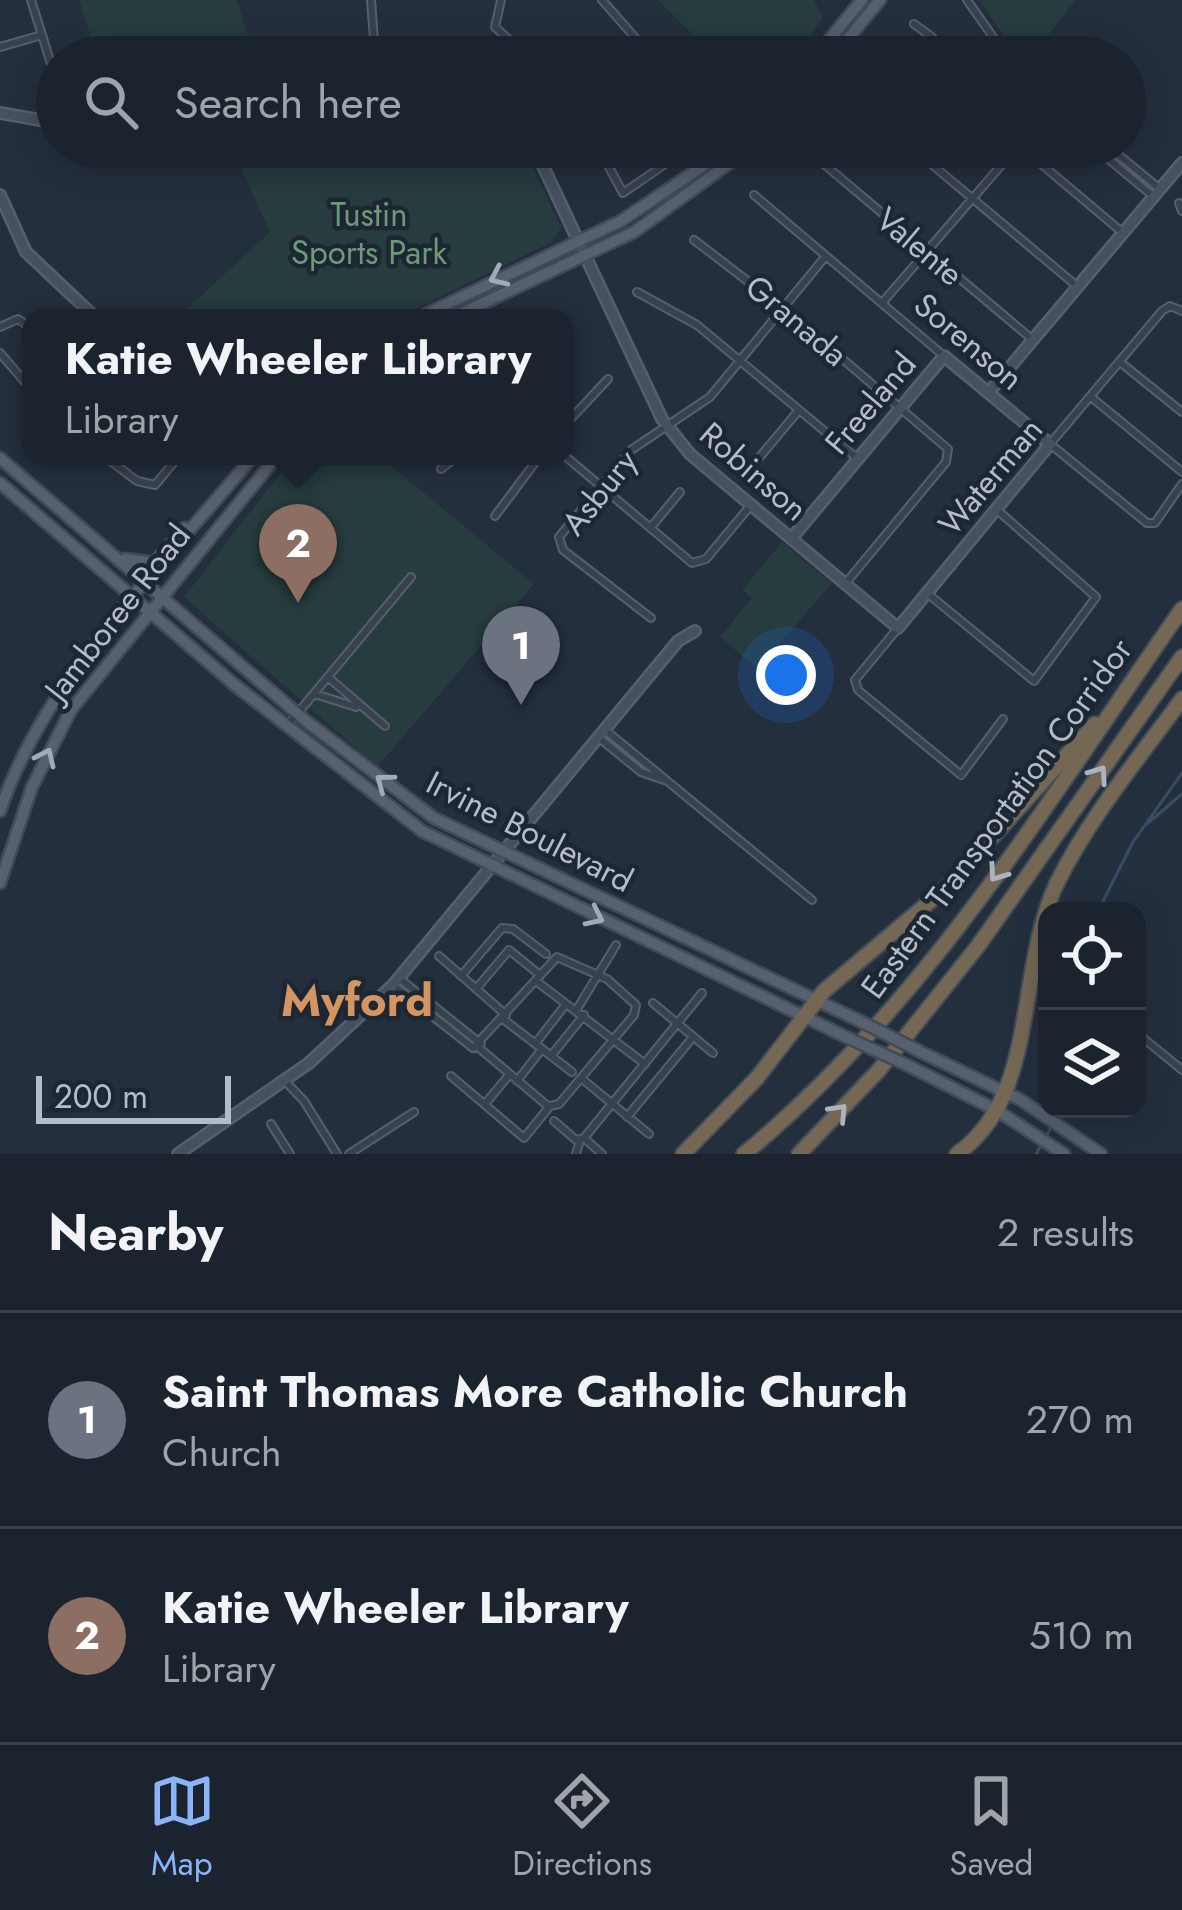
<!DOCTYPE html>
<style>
:root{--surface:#1b232e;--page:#282f3a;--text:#f1f3f6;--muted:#a0a4aa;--line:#39404a;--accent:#8ab4f8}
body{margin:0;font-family:Jost,sans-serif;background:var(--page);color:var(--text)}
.controls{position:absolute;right:36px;bottom:36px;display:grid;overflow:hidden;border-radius:24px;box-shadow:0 6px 30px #0003}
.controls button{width:108px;height:108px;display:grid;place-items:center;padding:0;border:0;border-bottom:3px solid var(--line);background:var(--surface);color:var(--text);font:60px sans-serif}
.scale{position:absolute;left:36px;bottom:30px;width:195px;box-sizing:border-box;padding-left:12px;border:6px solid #b4bcc9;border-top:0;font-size:33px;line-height:42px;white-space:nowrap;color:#b4bcc9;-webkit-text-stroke:9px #1d2633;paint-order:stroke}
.you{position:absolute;left:786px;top:675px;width:42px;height:42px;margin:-30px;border:9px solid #fff;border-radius:50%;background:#1a73e8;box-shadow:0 0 0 18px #1a73e833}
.badge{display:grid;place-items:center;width:78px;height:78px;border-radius:50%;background:var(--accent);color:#fff;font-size:39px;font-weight:700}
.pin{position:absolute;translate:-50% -99px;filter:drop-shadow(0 3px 6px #0008)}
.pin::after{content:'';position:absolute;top:63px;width:42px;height:36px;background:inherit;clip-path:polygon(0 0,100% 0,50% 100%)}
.popup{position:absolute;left:22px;top:309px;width:552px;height:156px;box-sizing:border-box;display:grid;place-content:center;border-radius:24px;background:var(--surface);filter:drop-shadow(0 3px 9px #0005);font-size:39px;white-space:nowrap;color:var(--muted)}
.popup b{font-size:45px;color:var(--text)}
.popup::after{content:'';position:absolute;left:50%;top:100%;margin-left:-24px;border:24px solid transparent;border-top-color:var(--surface)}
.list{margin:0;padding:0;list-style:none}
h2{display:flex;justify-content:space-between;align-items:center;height:156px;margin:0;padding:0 48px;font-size:51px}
h2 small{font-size:39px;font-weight:400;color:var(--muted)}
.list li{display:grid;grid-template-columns:78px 1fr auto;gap:36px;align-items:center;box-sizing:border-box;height:216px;padding:0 48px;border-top:3px solid var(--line)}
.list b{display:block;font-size:45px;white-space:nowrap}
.list p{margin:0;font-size:39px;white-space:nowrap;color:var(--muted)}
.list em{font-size:39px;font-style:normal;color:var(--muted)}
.icon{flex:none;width:66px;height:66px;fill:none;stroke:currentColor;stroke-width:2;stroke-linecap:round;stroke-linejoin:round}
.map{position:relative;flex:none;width:1182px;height:1154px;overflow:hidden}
.search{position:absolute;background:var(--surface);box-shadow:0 6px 30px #0003;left:36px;right:36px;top:36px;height:132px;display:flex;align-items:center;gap:30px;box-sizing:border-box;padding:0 42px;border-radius:66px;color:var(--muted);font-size:45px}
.sheet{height:588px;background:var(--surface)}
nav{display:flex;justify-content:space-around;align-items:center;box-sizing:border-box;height:168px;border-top:3px solid var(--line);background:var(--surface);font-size:33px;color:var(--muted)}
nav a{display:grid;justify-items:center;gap:6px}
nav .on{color:var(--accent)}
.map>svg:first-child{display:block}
.green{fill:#263c3f}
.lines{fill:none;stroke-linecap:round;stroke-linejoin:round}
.stream{stroke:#394c67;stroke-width:3}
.street-casing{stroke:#565f6c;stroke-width:10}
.secondary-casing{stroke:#565f6c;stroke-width:14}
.primary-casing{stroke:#414a57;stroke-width:15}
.highway-casing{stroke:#434c59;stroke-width:18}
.street{stroke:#38414e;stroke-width:6}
.secondary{stroke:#465061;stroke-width:9}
.primary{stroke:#56606e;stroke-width:10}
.highway{stroke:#746855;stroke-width:14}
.primary-bridge-casing{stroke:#414a57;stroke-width:15;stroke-linecap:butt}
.primary-bridge{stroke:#56606e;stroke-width:10}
.oneway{stroke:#a1aab7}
.oneway2{stroke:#aeb4bd}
.labels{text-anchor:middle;stroke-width:9;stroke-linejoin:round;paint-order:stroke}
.park-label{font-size:33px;fill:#6b9a76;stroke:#1d2633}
.street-label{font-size:33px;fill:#b4bcc9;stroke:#1d2633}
.district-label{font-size:45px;font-weight:bold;fill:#d59563;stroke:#1d2633}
</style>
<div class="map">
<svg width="1182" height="1154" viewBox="0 0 1182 1154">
<rect width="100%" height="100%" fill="#242f3e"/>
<!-- green -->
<path class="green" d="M79,0H237L254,57H97Z
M658,0H814L823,18L794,57H715Z
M979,0H1075L1032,57H1018Z
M231,147H524L561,228L550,243L397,318H177L270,232Z
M294,456H379L534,584L377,767L184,597Z
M782,542L832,583L758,669L720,637L752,598L742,590Z"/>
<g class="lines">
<!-- stream -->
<path class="stream" d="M1147,824L1182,794
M1098,911L1133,842L1182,773
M1036,1154L1052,1126"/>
<!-- street casing -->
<g class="street-casing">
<path id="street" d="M31,0L57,83
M371,0L375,54
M501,0L495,27L528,57
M602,0L652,57
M967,0L1007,57
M914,24L932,37L945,57
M0,47L42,35
M598,147L623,193L690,147
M812,147L819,160L1033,340
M911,147L1078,287
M1021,147L1123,233
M1094,147L1154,197
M1109,147L1160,189
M754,195L944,356
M1179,203L1182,211
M694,240L784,309L948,449L946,462L845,584
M637,292L697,325L858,459
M882,303L1017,147
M1182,311L1170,306L1162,311L1050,444L1147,523H1155L1182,484
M0,327L18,319L31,328
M565,329V328
M0,353L31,389
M1120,362L1182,412
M1091,397L1182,472
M565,425L608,379
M104,456L137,481L155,485L179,456
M565,456L692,563L706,559L751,505
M753,465L799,410
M441,469L458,456
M495,516L540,456
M652,526L680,492
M927,593L1034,681L1096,597L996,509
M651,618L563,550L559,537L631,450L710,397L825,257
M898,628L855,680L858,690L961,775L1003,719
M329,678L385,726
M315,694L356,707
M287,726L411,577
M604,729L812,900
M598,737L641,772L664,780
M439,956L506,1015
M461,976L502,928L513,929L546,954
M400,979L481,1044
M536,981L645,1064
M393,985L473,1048L557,957L607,979L636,1005L634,1015L559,1104L550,1106L524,1138L451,1076
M476,989L509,950L540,975
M653,1003L713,1053
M577,1009L616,945
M503,1019L572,1072
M1137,1033L1182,1070
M535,1044L566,1004
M479,1048L549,1107
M551,1056L584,1015
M581,1078L649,1134
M285,1081L304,1101L337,1154
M517,1081L542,1049
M485,1104L509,1075
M627,1117L693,1037
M554,1121L576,1140L584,1138L702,993
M271,1124L290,1154
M584,1138L602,1154
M349,1154L414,1112
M576,1154L580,1140"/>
</g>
<!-- secondary casing -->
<g class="secondary-casing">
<path id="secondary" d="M343,57H408
M0,113L57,123
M534,147L662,419L690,454L898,628L1050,444L944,356L791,539
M0,195L26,252L96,318
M989,392L1182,163
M178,1154L309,1063L393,985L678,641L695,631"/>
</g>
<!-- primary casing -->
<g class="primary-casing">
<path id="primary" d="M815,57L862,0
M833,57L880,0
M418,318L621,221L731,147
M452,318L634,232L752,147
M0,458L306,721L434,818L858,1020
M0,483L236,686L422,831L844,1036
M125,559L154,563L185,528
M0,811C46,675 164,565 253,456
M0,883L32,787L71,710L277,456
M921,1052L1021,1100L1101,1154
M909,1066L998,1111L1064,1154"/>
</g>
<!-- highway casing -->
<g class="highway-casing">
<path id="highway" d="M683,1154L757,1078L824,991L946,888L1095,724
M744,1154C925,1005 1049,799 1182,609
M799,1154L879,1070L978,946L1182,657
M957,1154C1040,1095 1015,971 1057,883C1089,818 1139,758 1182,699"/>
</g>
<!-- street -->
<use href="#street" class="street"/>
<!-- secondary -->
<use href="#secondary" class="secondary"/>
<!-- primary -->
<use href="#primary" class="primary"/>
<!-- highway -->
<use href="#highway" class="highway"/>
<!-- primary-bridge casing -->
<g class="primary-bridge-casing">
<path id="primary-bridge" d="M858,1020L921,1052
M844,1036L909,1066"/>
</g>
<!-- primary-bridge -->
<use href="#primary-bridge" class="primary-bridge"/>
</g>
<!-- one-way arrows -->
<defs><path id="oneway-chevron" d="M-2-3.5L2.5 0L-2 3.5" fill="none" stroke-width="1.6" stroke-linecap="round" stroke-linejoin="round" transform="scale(3)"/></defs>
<g class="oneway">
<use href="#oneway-chevron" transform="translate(498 277) rotate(156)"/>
<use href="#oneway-chevron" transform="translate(46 757) rotate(-65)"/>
<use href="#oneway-chevron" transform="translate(384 782) rotate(-143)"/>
<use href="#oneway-chevron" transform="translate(595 917) rotate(26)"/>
</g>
<g class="oneway2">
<use href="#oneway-chevron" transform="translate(1099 774) rotate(-55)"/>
<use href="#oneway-chevron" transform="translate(997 873) rotate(125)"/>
<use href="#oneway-chevron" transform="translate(839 1112) rotate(-47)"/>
</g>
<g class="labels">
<!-- park labels -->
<g class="park-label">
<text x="369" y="226">Tustin<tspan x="369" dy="38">Sports Park</tspan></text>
</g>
<!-- street labels -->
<g class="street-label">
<text transform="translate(920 246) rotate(40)" y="12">Valente</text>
<text transform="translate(797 320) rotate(40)" y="12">Granada</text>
<text transform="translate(969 341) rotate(40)" y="12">Sorenson</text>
<text transform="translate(870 403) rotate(-50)" y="12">Freeland</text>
<text transform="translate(754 471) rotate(41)" y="12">Robinson</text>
<text transform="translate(990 476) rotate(-50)" y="12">Waterman</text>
<text transform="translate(599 492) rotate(-51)" y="12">Asbury</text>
<text transform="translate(117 612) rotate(-52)" y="12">Jamboree Road</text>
<text transform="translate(996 818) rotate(-54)" y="12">Eastern Transportation Corridor</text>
<text transform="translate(530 831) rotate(27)" y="12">Irvine Boulevard</text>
</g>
<!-- district labels -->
<g class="district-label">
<text x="357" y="1016">Myford</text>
</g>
</g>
</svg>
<div class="controls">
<button><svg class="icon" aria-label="locate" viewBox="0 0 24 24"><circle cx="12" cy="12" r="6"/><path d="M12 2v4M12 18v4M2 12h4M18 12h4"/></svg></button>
<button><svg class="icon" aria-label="layers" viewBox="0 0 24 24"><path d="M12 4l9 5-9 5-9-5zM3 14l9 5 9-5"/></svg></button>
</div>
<div class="scale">200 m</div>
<div class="you"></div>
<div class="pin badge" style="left:521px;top:705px;background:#6b7280">1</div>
<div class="pin badge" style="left:298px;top:603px;background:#8d6e63">2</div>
<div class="popup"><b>Katie Wheeler Library</b>Library</div>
<div class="search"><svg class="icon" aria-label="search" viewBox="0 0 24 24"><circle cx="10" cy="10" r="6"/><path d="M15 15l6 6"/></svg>Search here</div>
</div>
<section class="sheet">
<h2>Nearby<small>2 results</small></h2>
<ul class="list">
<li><span class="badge" style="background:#6b7280">1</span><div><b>Saint Thomas More Catholic Church</b><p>Church</p></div><em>270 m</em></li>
<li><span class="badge" style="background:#8d6e63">2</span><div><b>Katie Wheeler Library</b><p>Library</p></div><em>510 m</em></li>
</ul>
</section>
<nav>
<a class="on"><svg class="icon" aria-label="map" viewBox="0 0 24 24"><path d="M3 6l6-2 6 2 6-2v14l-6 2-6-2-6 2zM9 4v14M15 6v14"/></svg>Map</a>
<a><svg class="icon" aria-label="directions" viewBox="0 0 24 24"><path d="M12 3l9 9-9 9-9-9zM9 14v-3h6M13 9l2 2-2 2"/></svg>Directions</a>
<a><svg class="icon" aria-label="saved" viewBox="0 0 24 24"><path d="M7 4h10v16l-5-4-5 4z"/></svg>Saved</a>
</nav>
